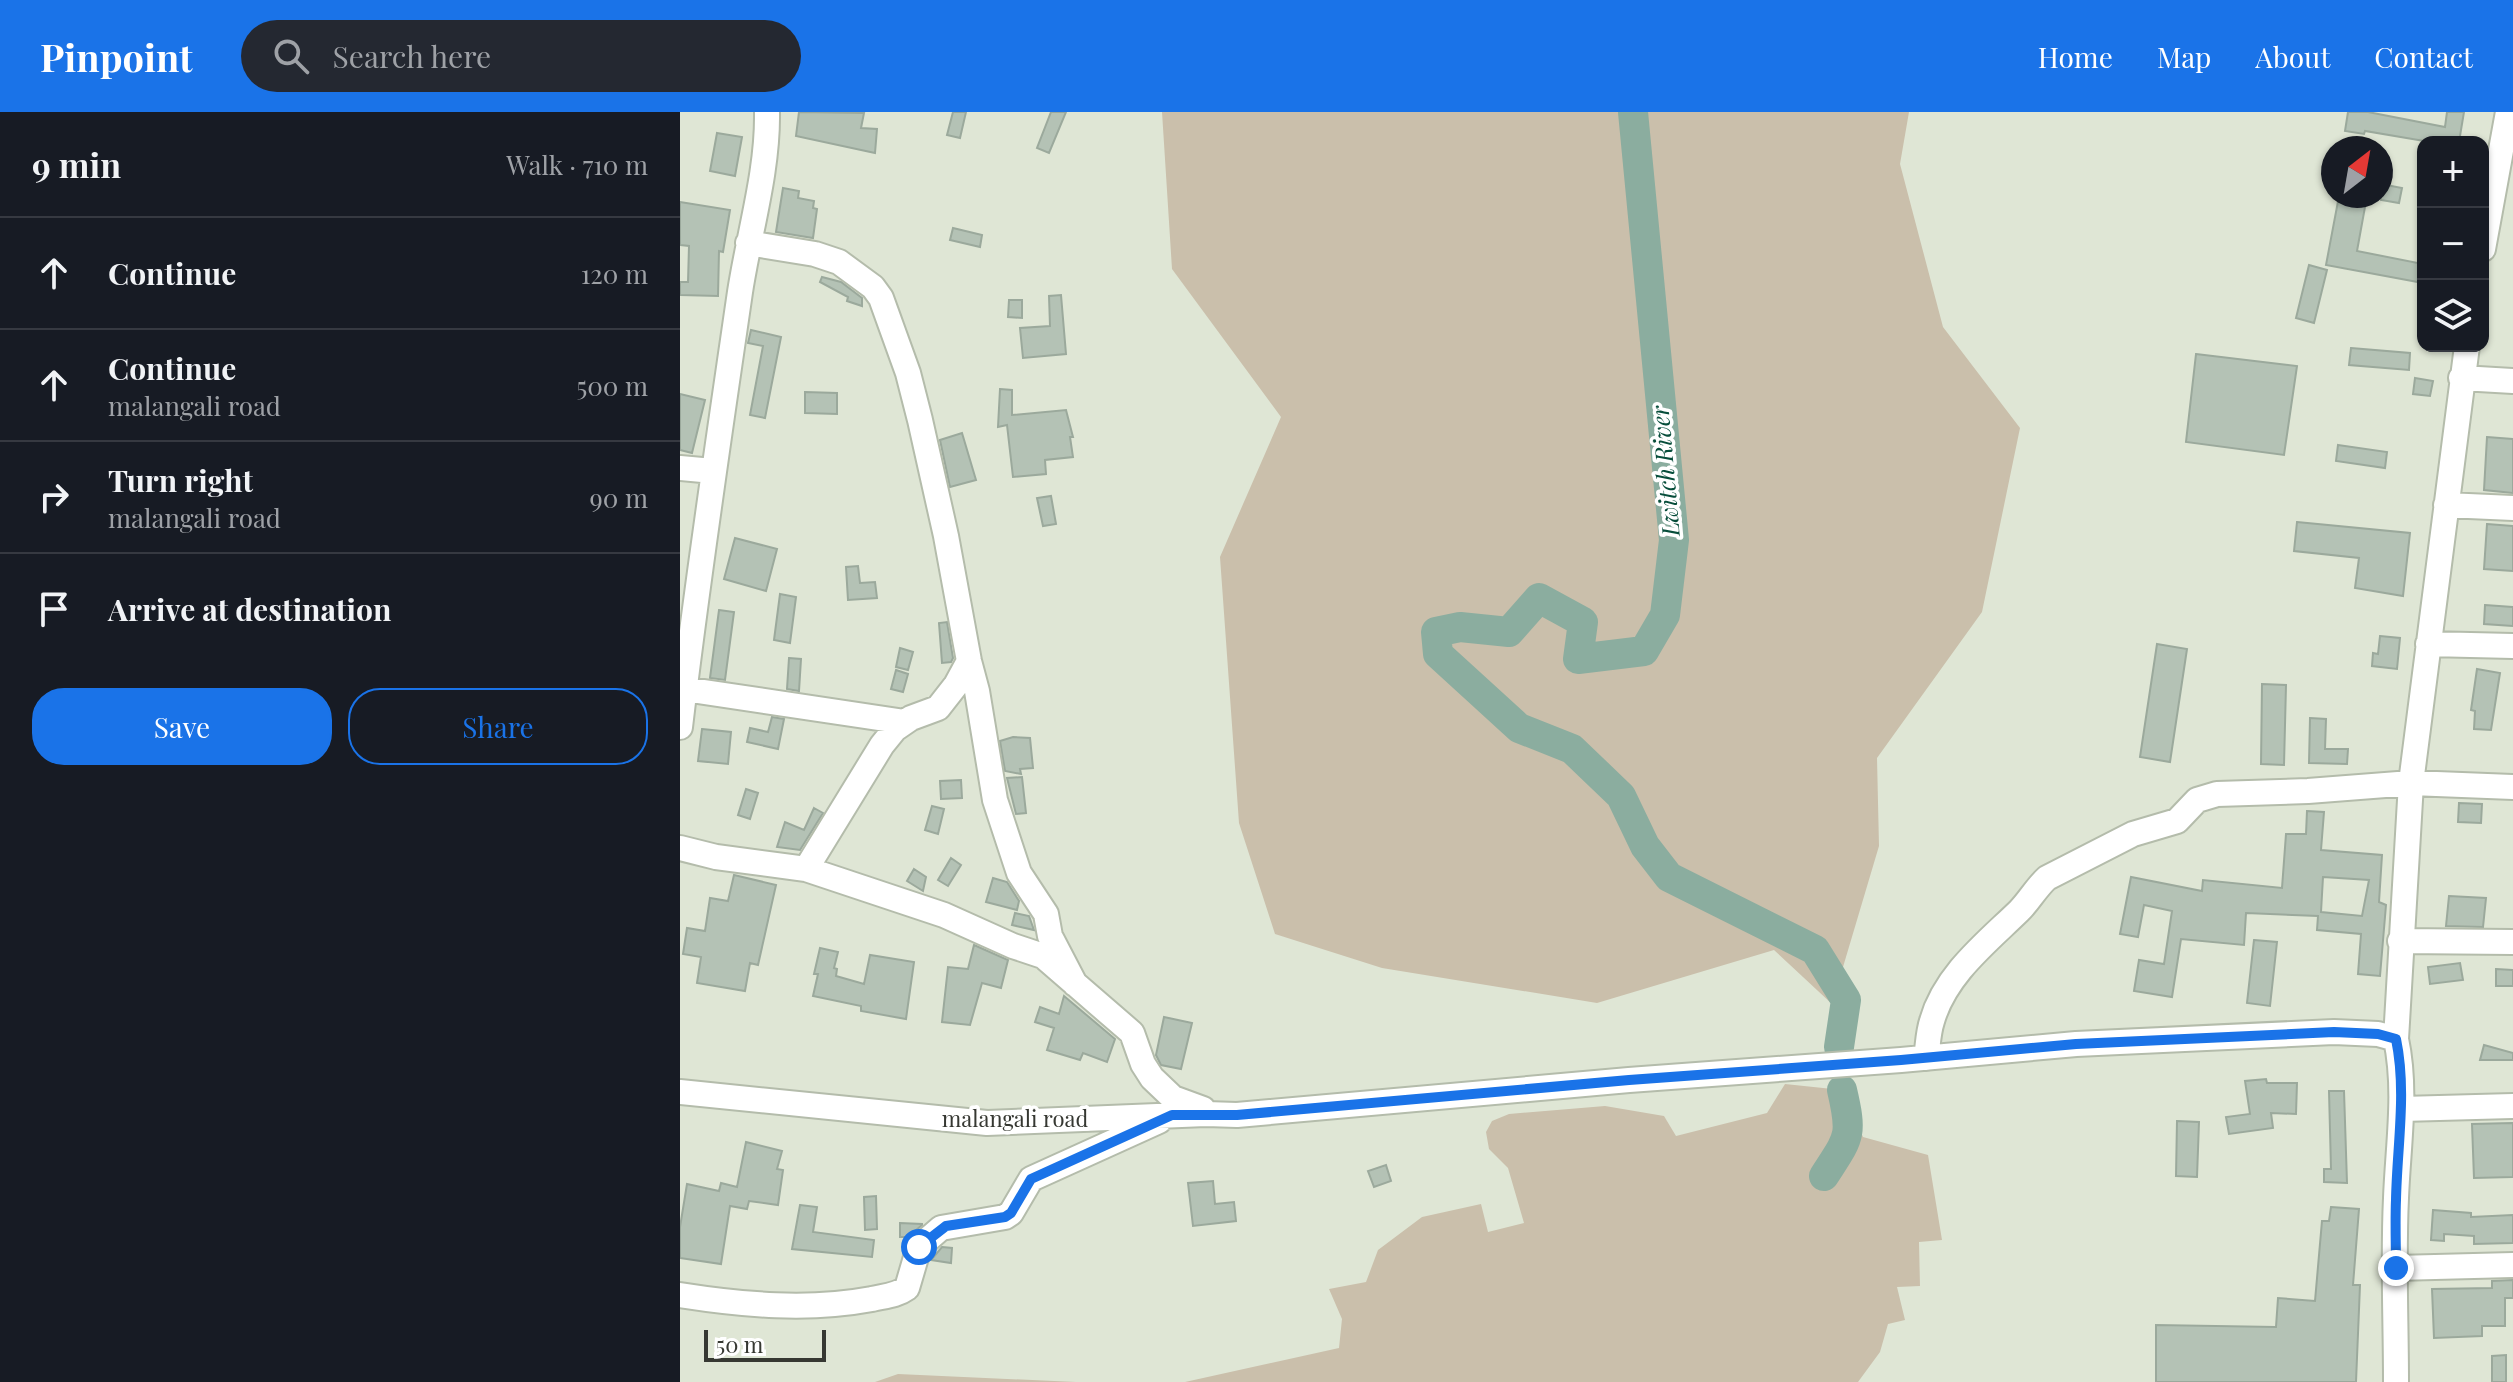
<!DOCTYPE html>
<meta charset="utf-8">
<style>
:root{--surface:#171b24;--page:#242831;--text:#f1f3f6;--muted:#9ea1a6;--line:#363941;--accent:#1a73e8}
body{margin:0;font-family:"Playfair Display",serif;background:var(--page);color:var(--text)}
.controls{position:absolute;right:24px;top:24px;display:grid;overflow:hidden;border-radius:16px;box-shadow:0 2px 6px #0004}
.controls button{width:72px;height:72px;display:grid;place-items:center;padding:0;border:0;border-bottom:2px solid var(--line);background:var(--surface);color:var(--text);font:40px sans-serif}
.compass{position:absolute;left:1641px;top:24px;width:72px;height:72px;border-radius:50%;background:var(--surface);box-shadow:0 2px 6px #0004;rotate:31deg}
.scale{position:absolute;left:24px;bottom:20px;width:122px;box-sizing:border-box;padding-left:8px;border:4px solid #363832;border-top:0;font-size:22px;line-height:28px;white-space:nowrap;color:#363832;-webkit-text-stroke:6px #fff;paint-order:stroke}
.stop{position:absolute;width:24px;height:24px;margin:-18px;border:6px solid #1a73e8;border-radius:50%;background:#fff}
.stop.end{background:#1a73e8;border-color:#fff;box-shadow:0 2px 8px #0008}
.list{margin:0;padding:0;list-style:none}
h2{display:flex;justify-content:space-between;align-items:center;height:104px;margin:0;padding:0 32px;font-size:34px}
h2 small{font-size:26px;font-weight:400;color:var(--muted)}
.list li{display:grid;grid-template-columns:52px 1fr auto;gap:24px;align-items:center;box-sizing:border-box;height:112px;padding:0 32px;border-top:2px solid var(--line)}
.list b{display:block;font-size:30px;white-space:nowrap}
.list p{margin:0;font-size:26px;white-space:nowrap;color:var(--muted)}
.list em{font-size:26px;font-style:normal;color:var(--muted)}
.actions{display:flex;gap:16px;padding:24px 32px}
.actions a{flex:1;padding:18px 0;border:2px solid var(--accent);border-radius:32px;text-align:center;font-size:28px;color:var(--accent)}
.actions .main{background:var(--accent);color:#fff}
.icon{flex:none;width:44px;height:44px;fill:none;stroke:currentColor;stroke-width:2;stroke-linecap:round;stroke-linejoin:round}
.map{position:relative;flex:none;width:1833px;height:1270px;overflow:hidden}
header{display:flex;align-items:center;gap:48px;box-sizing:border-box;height:112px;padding:0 40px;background:var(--accent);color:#fff}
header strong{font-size:38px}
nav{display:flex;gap:44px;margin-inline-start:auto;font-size:28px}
.search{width:560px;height:72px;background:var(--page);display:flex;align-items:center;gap:20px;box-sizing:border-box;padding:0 28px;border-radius:44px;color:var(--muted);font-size:30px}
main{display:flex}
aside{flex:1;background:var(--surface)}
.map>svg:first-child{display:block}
.green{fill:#cabfab}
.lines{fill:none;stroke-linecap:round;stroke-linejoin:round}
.river{stroke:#8bad9f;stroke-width:30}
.building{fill:#b4c2b5;stroke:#9ba99c;stroke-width:2;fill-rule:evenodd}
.minor-casing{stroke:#b4bcab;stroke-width:28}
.minor{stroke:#fff;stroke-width:24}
.route{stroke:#1a73e8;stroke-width:10}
.labels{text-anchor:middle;stroke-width:7;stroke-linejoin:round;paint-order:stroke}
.street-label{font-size:22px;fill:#363832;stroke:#fff}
.water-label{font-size:24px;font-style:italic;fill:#064d3a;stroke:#fff}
</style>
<header>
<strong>Pinpoint</strong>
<div class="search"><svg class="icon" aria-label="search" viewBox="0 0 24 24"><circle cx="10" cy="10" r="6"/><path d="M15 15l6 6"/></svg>Search here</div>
<nav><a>Home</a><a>Map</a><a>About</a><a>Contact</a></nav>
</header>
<main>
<aside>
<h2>9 min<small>Walk · 710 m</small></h2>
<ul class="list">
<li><svg class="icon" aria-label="ahead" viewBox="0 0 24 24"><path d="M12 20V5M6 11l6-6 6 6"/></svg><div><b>Continue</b></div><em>120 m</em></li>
<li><svg class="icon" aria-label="ahead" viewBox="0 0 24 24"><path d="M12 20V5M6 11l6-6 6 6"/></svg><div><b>Continue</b><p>malangali road</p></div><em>500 m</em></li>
<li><svg class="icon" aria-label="right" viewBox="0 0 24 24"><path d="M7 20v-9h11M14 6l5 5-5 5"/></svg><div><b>Turn right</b><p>malangali road</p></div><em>90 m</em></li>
<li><svg class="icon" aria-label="arrive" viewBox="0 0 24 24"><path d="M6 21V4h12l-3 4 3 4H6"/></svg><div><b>Arrive at destination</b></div></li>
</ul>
<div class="actions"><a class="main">Save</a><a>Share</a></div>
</aside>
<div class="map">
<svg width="1833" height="1270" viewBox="0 0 1833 1270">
<rect width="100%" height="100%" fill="#dfe6d5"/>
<!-- green -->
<path class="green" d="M482,0H1229L1220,52L1263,215L1340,316L1302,500L1197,646L1199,734L1152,892L1094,838L917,891L702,856L595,822L559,711L540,445L601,305L492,157Z
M1105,972L1162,978L1183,1025L1248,1043L1262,1128L1239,1130L1240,1174L1217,1175L1225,1208L1208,1212L1200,1240L1178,1270H505L659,1236L662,1207L649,1177L686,1170L698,1138L742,1105L801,1092L808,1120L844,1111L828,1056L809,1037L806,1020L812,1009L829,1002L925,994L984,1004L996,1024L1087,1001Z
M218,1262L396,1270H195Z"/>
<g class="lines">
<!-- river -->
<path class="river" d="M953,0L994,428L985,503L964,539L898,547L903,510L859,486L829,520L780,515L756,520L758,542L839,616L892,637L941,684L965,734L989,765L1135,838L1166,888L1159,935
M1144,1064C1169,1025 1173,1025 1162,978"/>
</g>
<!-- building -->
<path class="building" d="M119,0L184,1L181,16L197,17L195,41L116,24Z
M273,0H286L280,26L267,23Z
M371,0H386L369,41L357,36Z
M1668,0H1688L1765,15L1767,0H1784L1779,30H1750L1685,19L1684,22L1665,19Z
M37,21L62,25L55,64L30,59Z
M1701,72L1722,76L1719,91L1701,88Z
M103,76L119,79L118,86L134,89L133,96L137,97L133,126L96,120Z
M1659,84H1687L1677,139L1743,152V171L1646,153Z
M0,90L50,98L43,140L39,139L38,184L0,183V170H8L9,134L0,133Z
M273,116L302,123L300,135L270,128Z
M1629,153L1647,158L1634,211L1616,206Z
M142,165L161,170L182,186V194L167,189L168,185L140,170Z
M381,183L386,242L343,246L340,216L370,214L369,184Z
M329,188H342V206L328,205Z
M71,218L101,225L85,306L70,303L83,234L68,231Z
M1671,236L1730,241L1729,258L1669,253Z
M1516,242L1617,254L1604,343L1506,330Z
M1735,266L1753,269L1750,284L1733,282Z
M320,277L332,278V303L386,298L393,325H390L393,345L365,348L366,362L333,365L327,313L318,315Z
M125,280L157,281V302L125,301Z
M0,282L25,288L12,341L0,338Z
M282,321L296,368L270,375L260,328Z
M1807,325L1833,327V381L1804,378Z
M1658,333L1707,340L1705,356L1656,349Z
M371,384L376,412L363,414L357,386Z
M1617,410L1730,421L1723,484L1675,476L1679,446L1614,439Z
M1807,412L1833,414V459L1804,457Z
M55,426L97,437L86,479L44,467Z
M178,454L180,471L195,470L197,486L168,488L166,455Z
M100,482L116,485L110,531L94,528Z
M1805,493L1833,495V514L1804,512Z
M39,498L54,500L45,568L30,566Z
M267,510L273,546L271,550L262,551L259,511Z
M1700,524L1720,526L1717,557L1692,554L1693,541L1698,542Z
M1477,532L1507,537L1490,650L1460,645Z
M220,536L233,540L228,558L216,555Z
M109,546L121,547L119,579L107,577Z
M1797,557L1820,561L1811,618L1794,617L1795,599L1791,598Z
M216,558L228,562L223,580L211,577Z
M1582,572L1606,573L1604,653L1581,652Z
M92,605L104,607L98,637L67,630L70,616L88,620Z
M1630,606L1646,607L1645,637H1668L1667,652L1629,651Z
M22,617L51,620L48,652L18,649Z
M333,625L350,626L353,656L340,657L341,662L325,659L320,629Z
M342,665L346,701L336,702L327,666Z
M281,668L282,686L261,687L260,669Z
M66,677L78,681L70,707L58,703Z
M1779,691L1802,692L1801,711L1778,710Z
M252,694L264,697L258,722L245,718Z
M134,696L143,701L120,738L97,735L105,710L124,718Z
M1627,699L1644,700L1641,738L1702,743L1699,790L1706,793L1700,864L1678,862L1681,822L1637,818L1638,804L1566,801L1564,833L1501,827L1492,885L1454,879L1459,848L1484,852L1492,799L1464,793L1458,825L1440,822L1451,765L1522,779L1523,768L1602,776L1606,722H1626ZM1643,765L1689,768L1682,804L1641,800Z
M271,746L281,753L268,774L258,768Z
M234,757L246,765L243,779L227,769Z
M54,763L96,773L78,853L70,851L65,879L17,871L21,845L3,842L7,816L25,819L30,786L48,789Z
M313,766L327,770L339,789L337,798L306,790Z
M1769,784L1806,786L1803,815L1766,814Z
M335,801L349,804L354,818L332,813Z
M1574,828L1597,830L1590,894L1567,891Z
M294,833L328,848L321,876L302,871L290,913L262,910L268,855L288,857Z
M140,836L158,840L154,856L157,857L156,864L184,872L190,843L234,850L226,907L181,899V894L133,884L138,862H134Z
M1780,851L1783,868L1750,872L1748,855Z
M1816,857L1833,858V874H1816Z
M384,884L435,927L427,950L403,941L400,948L367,938L374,916L355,910L360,895L379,902Z
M484,905L512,911L501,957L481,953L476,943Z
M1804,933L1833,941V948H1800Z
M1586,967L1587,971H1617L1616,1002L1591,1001L1593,1016L1549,1022L1546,1005L1570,1002L1565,969Z
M1649,979H1664L1667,1071L1644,1070V1057H1651Z
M1497,1009L1519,1010L1517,1065L1496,1064Z
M1833,1011V1065L1794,1066L1792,1012Z
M66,1030L102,1039L97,1057L103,1058L98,1093L69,1089L67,1097L50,1094L41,1152L0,1146V1115L7,1072L39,1079L41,1071L57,1075Z
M706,1053L711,1069L694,1075L688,1059Z
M533,1069L535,1092L554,1090L556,1109L513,1114L508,1071Z
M196,1084L197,1117L185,1118L184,1085Z
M120,1093L137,1095L133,1120L194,1128L192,1145L112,1137Z
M1651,1095L1679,1097L1673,1173H1680L1676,1270H1476V1213L1596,1215L1598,1186L1635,1189L1642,1109H1649Z
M1753,1098L1791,1101V1105L1833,1103V1131L1794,1132V1124L1764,1122V1129L1751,1128Z
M220,1111L242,1112V1113L228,1125H220Z
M262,1135L272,1136L271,1151L251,1148Z
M1833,1168V1186H1825V1214H1802V1224L1754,1226L1752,1177L1812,1176V1169Z
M1826,1243V1270H1812V1244Z"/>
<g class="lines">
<!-- minor casing -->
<g class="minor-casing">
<path id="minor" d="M68,131L135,142L159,150L193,175L201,186L228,261L240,308L266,424L289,549L297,579L315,688L339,761L366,802L370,824L395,872
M1803,137L1828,0
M1781,266L1833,269
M0,356L33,359
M1766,393L1833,396
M1748,532L1833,534
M4,577L225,610
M0,615C17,470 39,325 60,180C69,121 88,60 87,0
M0,736L36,745L126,757L264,803L333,834L363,844L452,921L463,952L472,966L493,986L523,997
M126,757L202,633L215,617L231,606L258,596L276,573L289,549
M1720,829L1833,830
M1716,927L1731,671L1787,234
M1246,946C1248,934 1248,921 1252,909C1265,863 1306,831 1339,799C1349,789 1356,776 1367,766L1453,722L1497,709L1517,688L1537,682L1628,679L1731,671L1833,675
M0,980L307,1011L526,1002L557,1003L949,968L1221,948L1396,932L1654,920L1698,922L1716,927C1727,979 1718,1033 1716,1086C1713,1147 1716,1209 1716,1270
M1722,997L1833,994
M1716,1156L1833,1153
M0,1183C64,1193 128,1199 192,1187C204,1184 216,1184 227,1176L239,1135L261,1116L325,1105L331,1101L351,1067L479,1009"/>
</g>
<!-- minor -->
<use href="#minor" class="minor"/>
</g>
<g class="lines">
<!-- route -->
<path class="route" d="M239,1135L266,1114L325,1105L331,1101L351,1067L492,1003H557L949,968L1221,948L1396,932L1654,920L1698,922L1716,927C1727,980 1717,1034 1716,1088C1715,1111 1716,1134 1716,1156"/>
</g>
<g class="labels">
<!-- street labels -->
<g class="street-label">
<text x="335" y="1015">malangali road</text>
</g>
<!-- water labels -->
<g class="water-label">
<text transform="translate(986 359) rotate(-95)" y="8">Lwitch River</text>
</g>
</g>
</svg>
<div class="controls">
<button>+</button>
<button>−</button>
<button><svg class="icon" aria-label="layers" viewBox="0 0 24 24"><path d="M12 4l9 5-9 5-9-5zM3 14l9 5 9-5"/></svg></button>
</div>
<svg class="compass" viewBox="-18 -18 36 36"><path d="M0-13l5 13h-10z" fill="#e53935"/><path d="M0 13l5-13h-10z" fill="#9ea1a6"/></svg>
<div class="scale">50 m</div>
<div class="stop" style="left:239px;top:1135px"></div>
<div class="stop end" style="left:1716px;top:1156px"></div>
</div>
</main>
